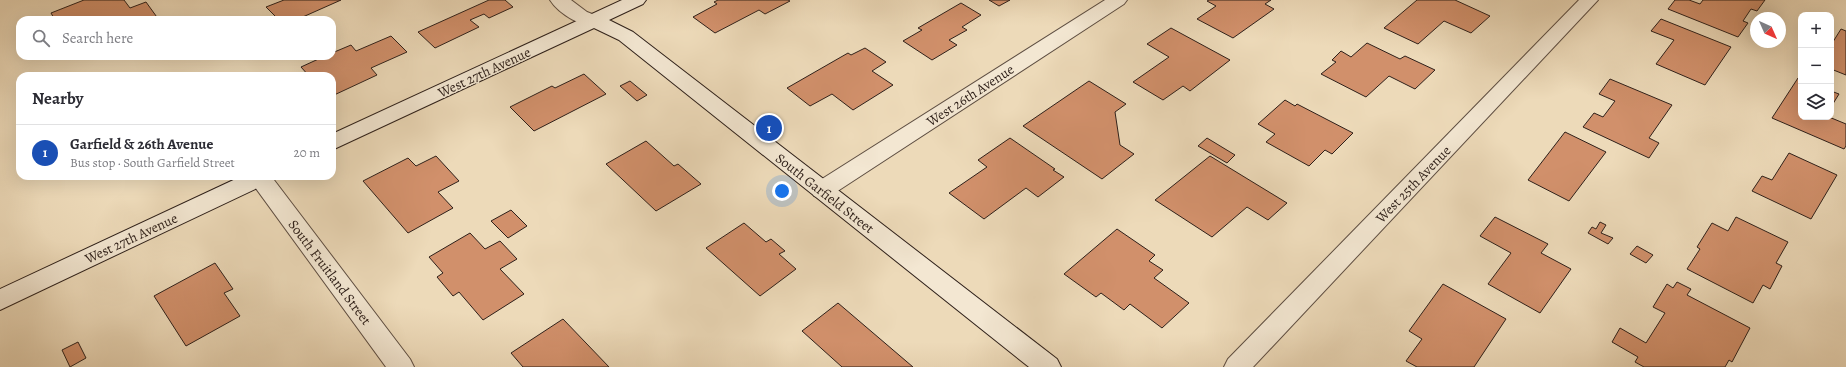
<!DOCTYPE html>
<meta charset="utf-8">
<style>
:root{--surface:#fff;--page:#f7f7f7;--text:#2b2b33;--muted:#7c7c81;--line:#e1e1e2;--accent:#8f2418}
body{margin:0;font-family:Alegreya,serif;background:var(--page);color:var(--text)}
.controls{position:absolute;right:12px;top:12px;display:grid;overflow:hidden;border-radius:8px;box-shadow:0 4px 16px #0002}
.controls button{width:36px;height:36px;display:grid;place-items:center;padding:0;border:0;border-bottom:1px solid var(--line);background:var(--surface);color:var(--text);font:20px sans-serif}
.compass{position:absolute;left:1750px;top:12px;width:36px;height:36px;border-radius:50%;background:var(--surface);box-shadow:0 4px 16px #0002;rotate:135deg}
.you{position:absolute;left:782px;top:191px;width:14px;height:14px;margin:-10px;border:3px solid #fff;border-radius:50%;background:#1a73e8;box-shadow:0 0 0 6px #1a73e833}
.badge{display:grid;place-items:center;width:26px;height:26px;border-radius:50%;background:var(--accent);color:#fff;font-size:13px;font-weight:700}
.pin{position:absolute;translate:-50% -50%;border:2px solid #fff;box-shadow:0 1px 4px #0006}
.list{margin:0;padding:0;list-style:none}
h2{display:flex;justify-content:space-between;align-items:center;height:52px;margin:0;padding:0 16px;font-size:17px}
h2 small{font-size:13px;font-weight:400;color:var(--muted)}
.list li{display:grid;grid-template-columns:26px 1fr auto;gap:12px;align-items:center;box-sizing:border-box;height:56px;padding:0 16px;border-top:1px solid var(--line)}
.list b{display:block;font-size:15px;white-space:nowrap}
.list p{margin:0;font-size:13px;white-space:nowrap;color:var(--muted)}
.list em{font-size:13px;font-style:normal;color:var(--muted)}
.icon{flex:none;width:22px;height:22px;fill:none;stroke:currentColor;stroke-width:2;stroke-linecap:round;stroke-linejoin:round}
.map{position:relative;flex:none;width:1846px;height:367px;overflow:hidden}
.search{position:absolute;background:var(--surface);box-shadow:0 4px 16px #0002;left:16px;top:16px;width:320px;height:44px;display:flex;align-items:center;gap:10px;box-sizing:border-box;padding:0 14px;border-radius:12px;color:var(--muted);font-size:15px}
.panel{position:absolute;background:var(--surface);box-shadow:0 4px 16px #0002;left:16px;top:72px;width:320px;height:108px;border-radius:12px}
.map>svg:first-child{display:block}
.building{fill:#d1906b;stroke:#2e201a}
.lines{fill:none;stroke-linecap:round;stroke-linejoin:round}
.street-casing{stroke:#5e4e42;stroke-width:2}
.secondary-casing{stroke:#2e201a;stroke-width:2}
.street{fill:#f3e7d2;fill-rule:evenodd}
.secondary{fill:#f3e7d2;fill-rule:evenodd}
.labels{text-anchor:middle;stroke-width:3;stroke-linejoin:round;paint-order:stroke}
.street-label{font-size:14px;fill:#2e201a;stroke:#f3e7d2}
</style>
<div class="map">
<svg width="1846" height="367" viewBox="0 0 1846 367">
<rect width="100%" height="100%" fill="#eddab9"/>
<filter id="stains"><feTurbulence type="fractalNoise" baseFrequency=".005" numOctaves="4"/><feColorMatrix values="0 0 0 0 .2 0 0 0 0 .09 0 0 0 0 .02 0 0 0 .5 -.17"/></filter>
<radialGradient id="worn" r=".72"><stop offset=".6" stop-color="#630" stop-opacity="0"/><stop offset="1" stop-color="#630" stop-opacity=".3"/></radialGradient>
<!-- building -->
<path class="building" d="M84,0H124L130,8L146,2L159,20H55L51,13Z
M284,0H341L296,20H279L266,7Z
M489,0H505L513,7L489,18L484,14L470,20L479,27L435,48L418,32Z
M718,0H788L790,1L765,14L759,10L715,33L693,17L717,4L714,2Z
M989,0H1010L999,6Z
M1209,0H1271L1265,4L1274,9L1233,38L1197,19L1216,6L1207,1Z
M1417,0H1455L1490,16L1471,33L1444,21L1418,44L1384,28Z
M1675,0H1689L1700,4L1703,0H1765L1757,11L1751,9L1743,21L1748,23L1738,37L1668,9Z
M961,3L981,15L962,27L967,30L949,40L957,45L932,60L903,41L922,30L918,28Z
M1661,19L1731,47L1705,85L1656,64L1674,40L1651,31Z
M1171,28L1230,60L1190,91L1183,86L1163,100L1133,82L1169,57L1147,44Z
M1841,29L1846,31V75L1831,69V45Z
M391,36L407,52L371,68L377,75L332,96V76H309L301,67L325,56H332V53L351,45L356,51Z
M1367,43L1400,59L1405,56L1435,70L1415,89L1389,76L1366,97L1321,74L1336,62L1332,60L1341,51L1351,57Z
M865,48L886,62L872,71L893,85L853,110L832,94L810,106L787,88L848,53L851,55Z
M584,74L606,94L534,131L510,107L552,86L555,88Z
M1798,78L1801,79V117H1829L1846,124V146L1844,149L1772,118Z
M1610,79L1672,105L1649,138L1659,143L1649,158L1583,127L1594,113L1603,117L1615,101L1599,94Z
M630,81L647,95L637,101L620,86Z
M1089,81L1126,104L1115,112L1120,145L1134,154L1102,179L1023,126Z
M1831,91L1839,94L1831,107Z
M1285,100L1295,106L1297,104L1353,133L1332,154L1325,150L1309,166L1266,142L1275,134L1258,124Z
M1565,132L1606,152L1569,201L1528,180Z
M1010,138L1055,169L1053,170L1064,177L1038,197L1026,188L984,219L949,193L987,167L978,160Z
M1207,138L1235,155L1227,163L1198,146Z
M646,141L674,166L678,164L701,184L656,211L606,164Z
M1789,153L1837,175L1811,219L1752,191L1762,176L1772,180Z
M436,156L459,181L438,192L453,208L408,233L363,181L408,158L416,166Z
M1210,156L1287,203L1268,220L1247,207L1212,237L1155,200Z
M511,210L527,226L508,238L491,221Z
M1495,217L1548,244L1541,253L1571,269L1540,313L1488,284L1511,253L1480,236Z
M1736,217L1788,242L1776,263L1782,266L1770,289L1763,285L1753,303L1687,269L1700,249L1697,247L1712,223L1728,231Z
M1600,222L1606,225L1601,233L1613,238L1608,244L1588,233L1592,227L1596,229Z
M744,223L766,242L771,239L785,251L779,254L796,269L760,296L706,248Z
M1117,229L1155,255L1149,261L1163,270L1154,278L1189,303L1162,328L1130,304L1124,310L1101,293L1096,297L1064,274Z
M470,233L485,249L500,241L517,259L500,269L524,294L483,320L459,292L453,296L437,277L443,273L429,257Z
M1637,246L1653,255L1646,263L1630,254Z
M215,263L233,289L224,293L240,316L186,346L154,296Z
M1677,282L1691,289L1687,295L1750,328L1732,362L1729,360L1725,367H1644L1635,362L1638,357L1612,342L1620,328L1646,343L1665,313L1653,307L1667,284L1673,288Z
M1443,284L1506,319L1474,367H1417L1406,361L1422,339L1409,331Z
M838,303L913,367H842L802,331Z
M563,319L609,367H523L511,353Z
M78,342L86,358L70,367L62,350Z"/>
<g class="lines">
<!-- street casing -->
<g class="street-casing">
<path id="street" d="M550,0H571L587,12L600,17L602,21L600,25C583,29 559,14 550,0Z
M1105,0H1127L1124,4L830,196L822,198L814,196L811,190L814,184Z
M1579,0H1598L1253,367H1224L1228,359Z
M250,176H271L410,359L414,367H386L252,183Z"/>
</g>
<!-- secondary casing -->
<g class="secondary-casing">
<path id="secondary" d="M622,0H646L643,4L609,20L633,32L1057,359L1061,367H1029L619,40L594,28L332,150V134Z
M242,176H273L270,182L0,310V289Z"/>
</g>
<!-- street -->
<use href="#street" class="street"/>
<!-- secondary -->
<use href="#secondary" class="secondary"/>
</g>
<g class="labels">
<!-- street labels -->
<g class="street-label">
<text transform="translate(484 72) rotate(-25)" y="5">West 27th Avenue</text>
<text transform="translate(970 95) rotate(-33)" y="5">West 26th Avenue</text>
<text transform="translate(1413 184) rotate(-46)" y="5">West 25th Avenue</text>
<text transform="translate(825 193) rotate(38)" y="5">South Garfield Street</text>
<text transform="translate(131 238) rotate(-25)" y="5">West 27th Avenue</text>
<text transform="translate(330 272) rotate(53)" y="5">South Fruitland Street</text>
</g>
</g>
<rect width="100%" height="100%" filter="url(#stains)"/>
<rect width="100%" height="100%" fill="url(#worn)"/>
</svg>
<div class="controls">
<button>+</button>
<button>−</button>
<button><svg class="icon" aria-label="layers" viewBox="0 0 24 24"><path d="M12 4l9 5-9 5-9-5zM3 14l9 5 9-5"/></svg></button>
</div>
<svg class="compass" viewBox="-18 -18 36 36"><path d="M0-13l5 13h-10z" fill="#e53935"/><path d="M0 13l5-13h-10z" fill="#7c7c81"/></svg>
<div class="you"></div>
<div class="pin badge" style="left:769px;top:128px;background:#1a4fb4">1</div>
<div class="search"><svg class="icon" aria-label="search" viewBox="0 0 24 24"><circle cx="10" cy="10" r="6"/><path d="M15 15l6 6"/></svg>Search here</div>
<section class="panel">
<h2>Nearby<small></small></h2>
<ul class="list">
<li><span class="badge" style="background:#1a4fb4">1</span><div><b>Garfield &amp; 26th Avenue</b><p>Bus stop · South Garfield Street</p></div><em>20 m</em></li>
</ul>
</section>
</div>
